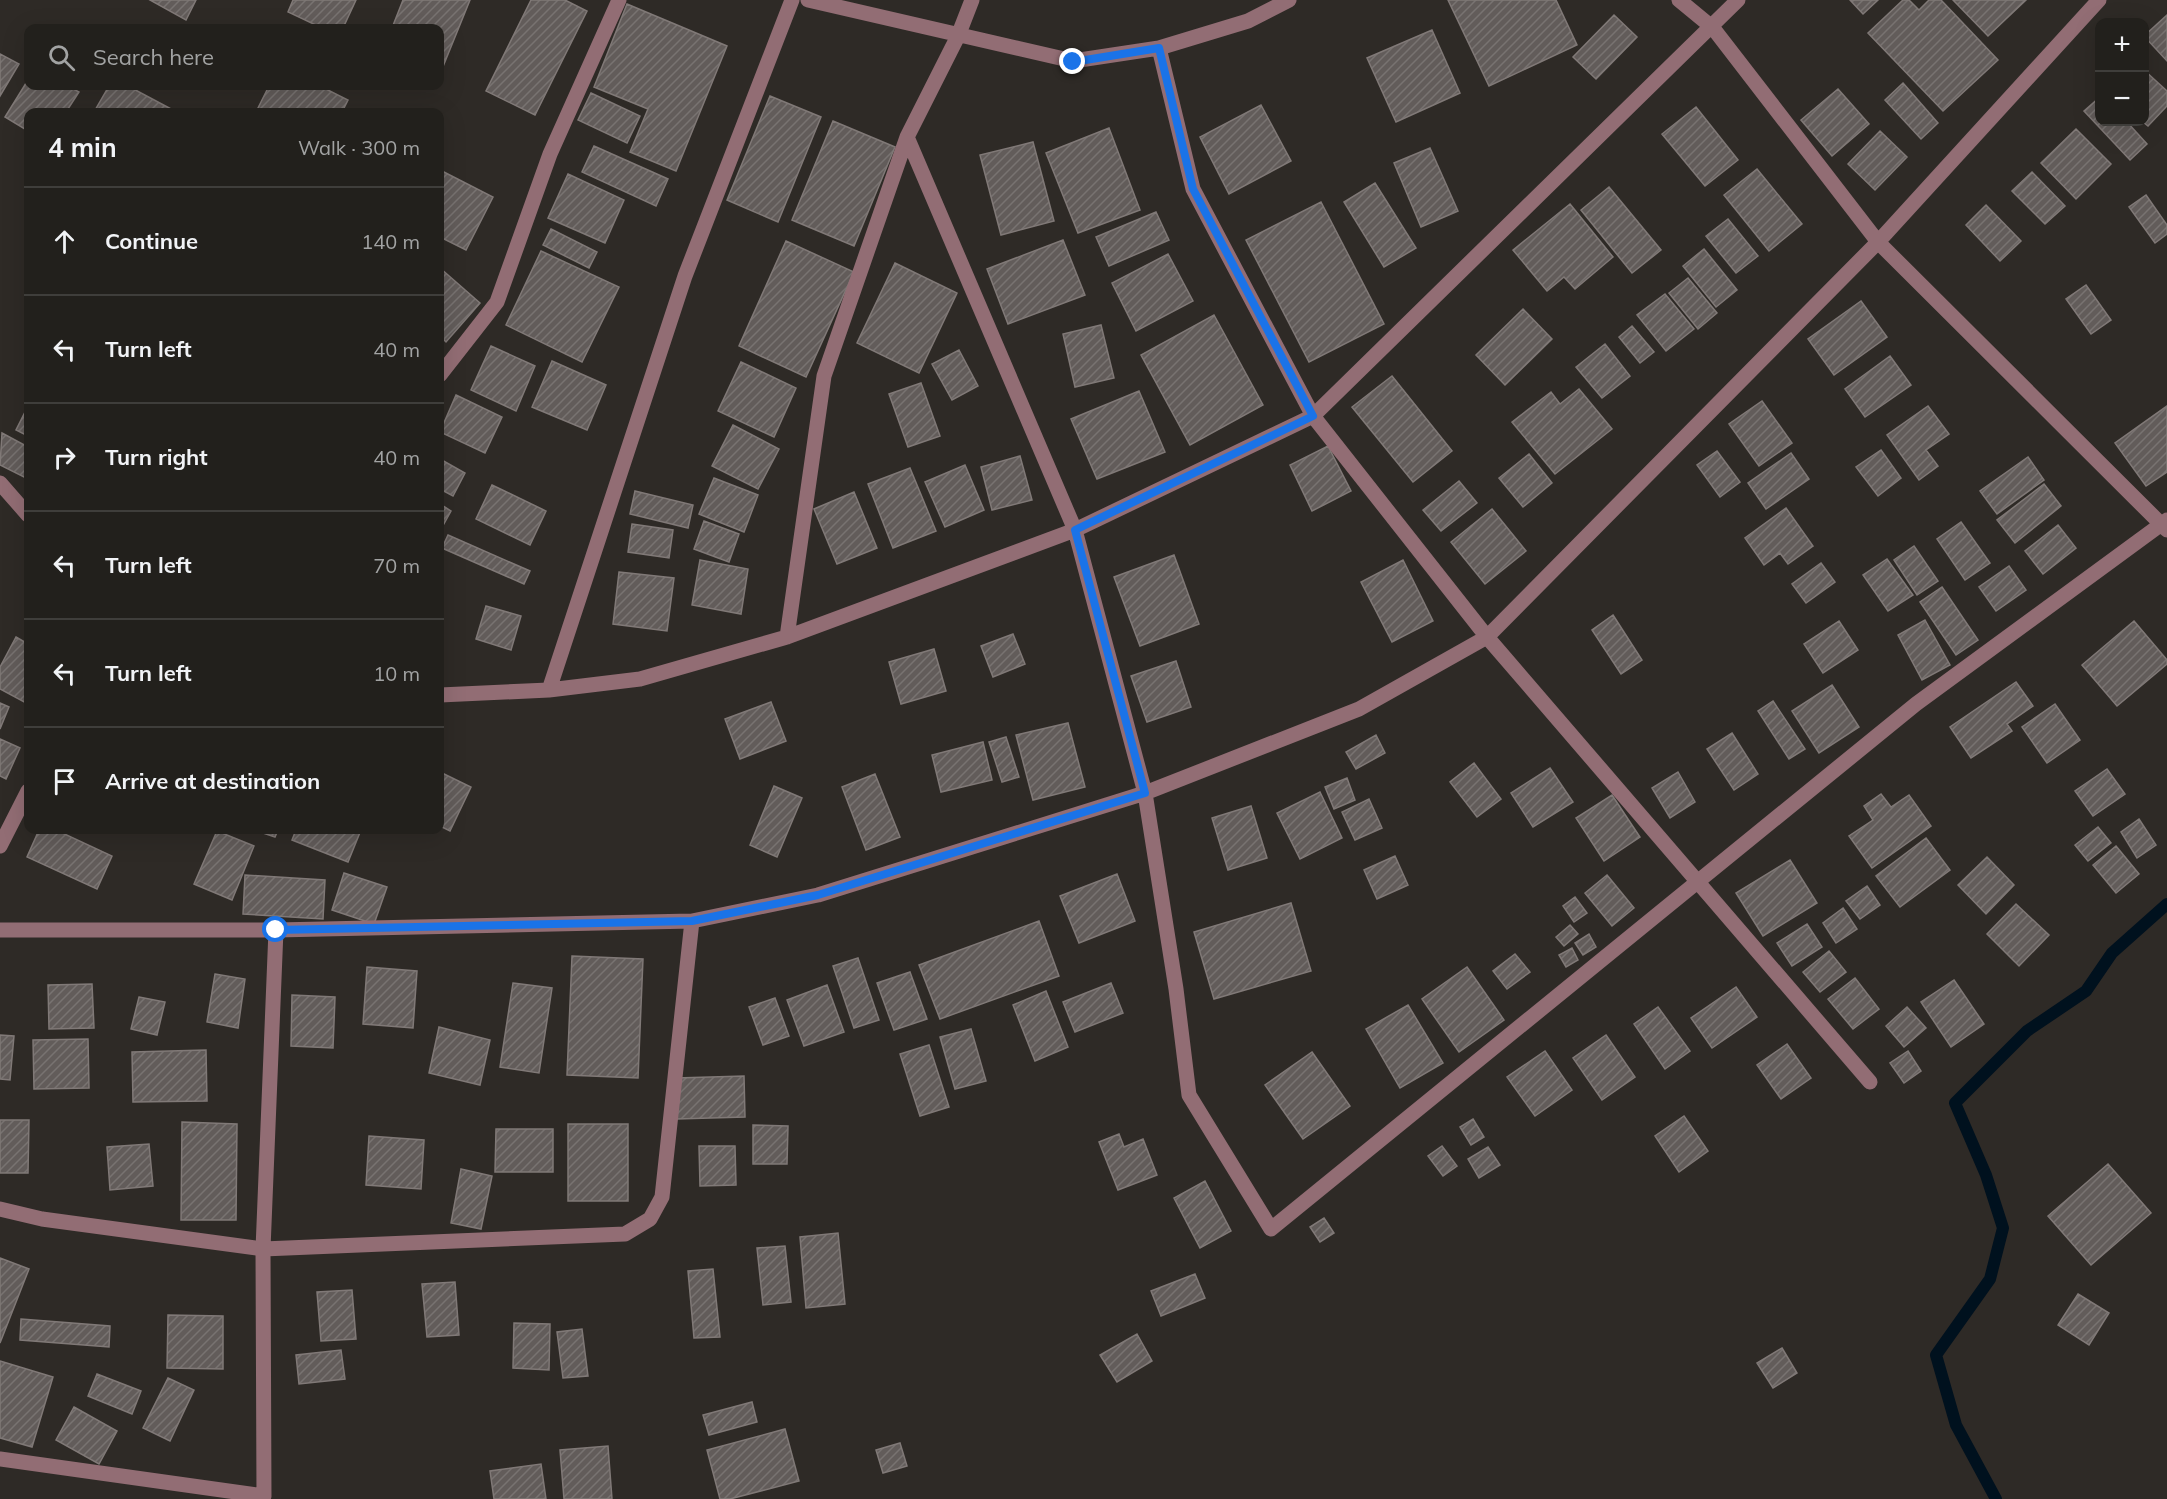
<!DOCTYPE html>
<meta charset="utf-8">
<style>
:root{--surface:#22201c;--page:#2a2825;--text:#f1f3f6;--muted:#a2a3a3;--line:#3f3e3b}
body{margin:0;font-family:Mulish,sans-serif;background:var(--page);color:var(--text)}
.controls{position:absolute;right:18px;top:18px;display:grid;overflow:hidden;border-radius:12px;box-shadow:0 6px 24px #0002}
.controls button{width:54px;height:54px;display:grid;place-items:center;padding:0;border:0;border-bottom:2px solid var(--line);background:var(--surface);color:var(--text);font:30px sans-serif}
.stop{position:absolute;width:18px;height:18px;margin:-14px;border:4px solid #1a73e8;border-radius:50%;background:#fff}
.stop.end{background:#1a73e8;border-color:#fff;box-shadow:0 2px 6px #0008}
.list{margin:0;padding:0;list-style:none}
h2{display:flex;justify-content:space-between;align-items:center;height:78px;margin:0;padding:0 24px;font-size:26px}
h2 small{font-size:20px;font-weight:400;color:var(--muted)}
.list li{display:grid;grid-template-columns:39px 1fr auto;gap:18px;align-items:center;box-sizing:border-box;height:108px;padding:0 24px;border-top:2px solid var(--line)}
.list b{display:block;font-size:22px;white-space:nowrap}
.list em{font-size:20px;font-style:normal;color:var(--muted)}
.icon{flex:none;width:33px;height:33px;fill:none;stroke:currentColor;stroke-width:2;stroke-linecap:round;stroke-linejoin:round}
.map{position:relative;flex:none;width:2167px;height:1499px;overflow:hidden}
.search{position:absolute;background:var(--surface);box-shadow:0 6px 24px #0002;left:24px;top:24px;width:420px;height:66px;display:flex;align-items:center;gap:15px;box-sizing:border-box;padding:0 21px;border-radius:12px;color:var(--muted);font-size:22px}
.panel{position:absolute;background:var(--surface);box-shadow:0 6px 24px #0002;left:24px;top:108px;width:420px;height:726px;border-radius:12px}
.map>svg:first-child{display:block}
.lines{fill:none;stroke-linecap:round;stroke-linejoin:round}
.stream{stroke:#00111e;stroke-width:12}
.building{fill:url(#building-hatch);stroke:#807977;stroke-width:1.5}
.minor{stroke:#926d74;stroke-width:15}
.route{stroke:#1a73e8;stroke-width:8}
</style>
<div class="map">
<svg width="2167" height="1499" viewBox="0 0 2167 1499">
<defs>
<pattern id="building-hatch" width="6" height="6" patternUnits="userSpaceOnUse" patternTransform="scale(1.5)"><rect width="6" height="6" fill="#625c5a"/><path d="M-1 1l2-2M0 6l6-6M5 7l2-2" fill="none" stroke="#787371"/></pattern>
</defs>
<rect width="100%" height="100%" fill="#2e2a26"/>
<g class="lines">
<!-- stream -->
<path class="stream" d="M1996,1499L1956,1425L1936,1355L1990,1279L2003,1228L1986,1175L1955,1103L2027,1031L2086,991L2112,953L2167,904"/>
</g>
<!-- building -->
<path class="building" d="M150,0H196L186,20Z
M293,0H356L343,28H322L288,12Z
M403,0H470L440,74V28H392Z
M531,0H565L587,11L535,115L486,91Z
M1448,0H1556L1577,45L1489,86Z
M1850,0H1878L1863,14Z
M1903,0H1909L1919,10L1929,0H1941L1998,60L1943,111L1868,33Z
M1953,0H2026L1988,36Z
M627,4L727,46L676,171L630,152L648,109L594,87Z
M1614,15L1637,37L1596,79L1573,57Z
M2167,15V61L2144,36Z
M1432,30L1460,93L1396,122L1367,58Z
M0,54L19,64L0,96Z
M2144,70L2167,91V106L2148,126L2143,122Z
M28,80V86H68L79,92L66,112H28V131L5,117Z
M1903,83L1938,123L1921,139L1885,100Z
M109,86H128L173,110L171,112H94Z
M269,86H320L348,100L342,112H256Z
M1838,89L1869,124L1832,156L1801,120Z
M591,93L640,116L627,143L578,120Z
M770,96L821,117L778,222L727,200Z
M2100,97V122H2127L2147,144L2130,160L2084,111Z
M1261,105L1291,161L1229,194L1200,137Z
M1696,107L1738,160L1705,186L1662,134Z
M833,121L895,147L854,246L792,220Z
M1109,128L1140,210L1078,233L1046,153Z
M2076,129L2111,164L2076,199L2041,163Z
M1880,131L1907,157L1875,190L1848,164Z
M1033,142L1054,221L1001,235L980,155Z
M594,146L668,179L656,206L582,172Z
M1430,148L1458,211L1421,227L1394,163Z
M1757,169L1802,224L1769,251L1724,195Z
M440,170L493,197L466,250L440,237Z
M2032,172L2065,206L2045,224L2012,191Z
M568,174L624,200L605,243L548,218Z
M1375,183L1416,248L1384,267L1344,202Z
M1609,187L1661,250L1632,273L1581,210Z
M2146,195L2167,225V234L2155,243L2129,207Z
M1321,202L1384,324L1309,362L1246,240Z
M1570,204L1613,257L1575,289L1564,277L1547,291L1513,250Z
M1986,205L2021,241L2000,261L1966,225Z
M1156,212L1169,240L1109,266L1096,237Z
M1728,219L1758,256L1736,273L1706,236Z
M551,229L597,252L589,268L543,245Z
M1063,240L1085,295L1008,324L987,269Z
M786,241L854,272L806,377L739,346Z
M1704,249L1737,290L1716,307L1683,266Z
M541,251L619,287L582,362L506,325Z
M1168,254L1193,301L1136,331L1112,283Z
M895,263L957,293L919,373L857,343Z
M440,268L480,303L446,342L440,336Z
M1688,278L1717,313L1698,329L1669,293Z
M2086,285L2111,320L2091,334L2066,299Z
M1665,294L1694,329L1666,351L1637,315Z
M1861,301L1887,337L1834,375L1808,339Z
M1523,309L1552,339L1505,385L1476,355Z
M1214,315L1263,405L1190,445L1141,355Z
M1101,325L1114,378L1075,387L1063,334Z
M1632,326L1654,352L1640,363L1619,337Z
M1605,344L1630,376L1602,398L1576,367Z
M491,346L535,366L516,411L471,390Z
M959,350L978,386L952,400L932,364Z
M1890,356L1911,385L1865,417L1845,389Z
M552,361L606,385L587,430L532,407Z
M741,362L796,388L774,437L718,411Z
M1392,376L1452,451L1413,482L1352,407Z
M921,383L940,436L908,447L889,394Z
M1579,389L1612,429L1555,474L1512,422L1551,392L1560,404Z
M1139,391L1165,452L1097,479L1071,419Z
M456,395L502,417L485,453L440,432Z
M1762,401L1792,443L1759,466L1729,424Z
M28,406V436L16,430Z
M1928,406L1949,434L1926,450L1938,466L1919,480L1887,435Z
M2167,406V472L2146,486L2115,443Z
M733,425L779,449L758,489L712,466Z
M2,433L28,447V473L26,478L0,465Z
M1328,446L1351,491L1312,511L1290,465Z
M1881,450L1901,478L1878,496L1856,467Z
M1717,451L1740,482L1720,497L1697,465Z
M1791,453L1809,479L1766,509L1748,483Z
M1529,454L1552,483L1523,507L1499,478Z
M1020,456L1032,500L992,510L981,467Z
M2028,457L2044,480L1997,514L1980,491Z
M440,459L465,473L453,496L440,489Z
M965,465L984,510L945,527L925,482Z
M910,468L936,531L893,548L868,484Z
M714,478L758,495L744,532L699,514Z
M1459,481L1477,503L1441,531L1423,510Z
M2044,484L2061,506L2015,543L1997,520Z
M492,485L546,511L530,545L476,519Z
M635,491L693,505L688,528L630,514Z
M854,492L877,548L837,564L814,509Z
M440,504L451,511L440,531Z
M1786,508L1813,546L1788,564L1780,553L1764,565L1745,538Z
M1492,509L1526,551L1485,584L1451,542Z
M704,521L739,534L729,562L694,549Z
M1961,522L1990,563L1965,580L1937,539Z
M632,524L673,530L669,558L628,552Z
M2058,525L2076,548L2043,574L2025,551Z
M448,535L530,571L524,584L442,548Z
M1914,546L1938,581L1917,595L1894,560Z
M1174,555L1199,624L1140,646L1114,577Z
M1887,559L1913,595L1888,611L1863,575Z
M700,560L748,569L741,614L692,605Z
M1403,560L1433,621L1392,642L1361,582Z
M1821,563L1835,582L1806,603L1792,584Z
M2009,566L2026,590L1996,611L1979,587Z
M619,572L674,578L667,631L613,624Z
M1942,587L1978,640L1956,655L1920,602Z
M486,606L521,616L511,650L476,639Z
M1613,615L1642,660L1621,674L1592,630Z
M1925,620L1950,665L1922,680L1898,635Z
M1839,621L1858,650L1823,673L1804,644Z
M2134,621L2167,660V664L2117,706L2082,665Z
M1013,634L1025,664L993,677L981,646Z
M16,637L28,644V704L0,689V667Z
M934,649L946,691L901,704L889,662Z
M1176,661L1191,707L1147,722L1131,676Z
M2016,682L2033,706L2007,724L2012,731L1971,758L1950,727Z
M1832,685L1859,727L1819,753L1792,711Z
M1773,701L1805,749L1789,759L1758,711Z
M771,702L786,741L740,759L725,719Z
M0,703L9,707L0,729Z
M2055,704L2080,740L2047,763L2022,727Z
M1068,723L1085,787L1033,800L1016,735Z
M1732,733L1758,774L1734,790L1707,749Z
M1376,735L1385,753L1356,769L1346,752Z
M1006,737L1019,777L1002,782L989,742Z
M0,739L20,748L6,779L0,776Z
M983,742L992,780L941,792L932,755Z
M1474,763L1501,799L1477,817L1450,782Z
M1550,768L1573,802L1533,827L1511,793Z
M2107,769L2125,794L2093,816L2075,791Z
M440,772L471,787L450,831L440,826Z
M1678,772L1695,802L1670,818L1652,788Z
M875,774L900,837L866,850L842,787Z
M1347,778L1355,800L1334,809L1325,787Z
M774,786L802,798L777,857L750,845Z
M1320,792L1342,838L1300,859L1277,813Z
M1881,794L1891,807L1909,795L1931,826L1872,868L1849,836L1873,820L1864,806Z
M1612,795L1640,837L1604,861L1576,818Z
M1369,799L1382,828L1355,840L1342,812Z
M1251,806L1267,858L1228,870L1212,818Z
M2139,819L2156,845L2137,858L2121,832Z
M2098,827L2111,843L2088,861L2075,845Z
M39,830H56L112,856L97,889L27,857Z
M254,830H278L275,837Z
M296,830H361L348,862L292,840Z
M217,831L254,846L232,900L194,884Z
M1926,838L1950,870L1900,907L1876,876Z
M2116,846L2139,874L2116,893L2093,865Z
M1395,856L1408,885L1377,899L1364,870Z
M1987,857L2014,885L1986,914L1958,885Z
M1790,860L1817,903L1763,936L1736,893Z
M344,873L387,887L374,924L332,910Z
M1117,874L1135,921L1079,943L1060,896Z
M245,875L325,880L323,919L243,914Z
M1607,875L1634,908L1612,926L1585,893Z
M1867,886L1880,905L1860,919L1846,901Z
M1575,897L1587,913L1574,922L1563,906Z
M1291,903L1311,971L1214,999L1194,932Z
M2016,904L2049,935L2019,966L1987,934Z
M1843,908L1857,929L1836,943L1823,923Z
M1039,921L1059,976L940,1019L919,965Z
M1807,924L1822,947L1792,966L1777,943Z
M1570,925L1578,934L1564,946L1556,937Z
M1589,934L1596,947L1583,955L1575,943Z
M1572,948L1578,960L1566,967L1559,955Z
M1829,951L1846,972L1820,992L1803,972Z
M1515,954L1530,972L1507,989L1493,971Z
M572,956L643,959L638,1078L567,1075Z
M858,958L879,1020L854,1028L833,966Z
M367,967L417,971L413,1028L363,1024Z
M1467,967L1504,1020L1459,1052L1422,999Z
M910,972L927,1019L894,1030L877,983Z
M215,974L245,979L238,1028L207,1022Z
M1855,978L1879,1009L1853,1029L1828,999Z
M1954,980L1984,1024L1951,1047L1921,1002Z
M513,983L552,988L539,1073L500,1067Z
M1111,983L1123,1013L1075,1032L1063,1002Z
M92,984L94,1028L49,1029L48,985Z
M827,985L844,1032L804,1046L787,1000Z
M1736,987L1757,1017L1712,1048L1691,1018Z
M1046,991L1068,1047L1035,1061L1013,1005Z
M292,995L335,997L333,1048L291,1046Z
M139,997L165,1002L157,1035L131,1029Z
M775,998L789,1036L763,1045L749,1007Z
M1408,1005L1443,1063L1400,1088L1366,1029Z
M1658,1007L1690,1051L1665,1069L1634,1024Z
M1907,1007L1926,1028L1904,1047L1886,1026Z
M439,1027L490,1040L480,1085L429,1073Z
M971,1029L986,1081L955,1089L940,1037Z
M0,1035L14,1036L10,1080L0,1079Z
M1606,1035L1635,1077L1602,1100L1573,1058Z
M88,1039L89,1088L34,1089L33,1040Z
M1787,1044L1811,1078L1781,1099L1757,1065Z
M929,1045L949,1107L920,1116L900,1054Z
M206,1050L207,1101L133,1102L132,1052Z
M1545,1051L1572,1090L1535,1116L1507,1077Z
M1908,1051L1921,1071L1904,1083L1890,1063Z
M1312,1052L1350,1106L1303,1139L1265,1085Z
M744,1076L745,1117L677,1119L676,1078Z
M1684,1116L1708,1151L1679,1172L1655,1136Z
M1473,1119L1484,1137L1471,1145L1460,1127Z
M0,1120H29L28,1173H0Z
M182,1122L237,1124L236,1220H181Z
M568,1124H628V1201H568Z
M753,1125L788,1126L787,1164H753Z
M496,1129H553V1172H495Z
M1119,1134L1124,1147L1143,1139L1157,1175L1118,1190L1099,1142Z
M369,1136L424,1140L421,1189L366,1185Z
M149,1144L153,1186L110,1190L107,1147Z
M699,1146H735L736,1185L700,1186Z
M1442,1146L1457,1166L1443,1176L1428,1156Z
M1488,1147L1500,1165L1479,1178L1468,1159Z
M2108,1164L2151,1213L2091,1265L2048,1216Z
M461,1169L492,1176L481,1229L451,1223Z
M1205,1181L1231,1231L1200,1248L1174,1198Z
M1324,1218L1334,1233L1320,1242L1310,1227Z
M838,1233L845,1304L806,1308L800,1237Z
M785,1246L791,1302L763,1305L757,1248Z
M0,1258L29,1269L0,1343Z
M713,1269L720,1337L694,1338L688,1271Z
M1195,1274L1205,1298L1161,1316L1151,1291Z
M455,1282L459,1335L427,1337L422,1284Z
M352,1290L356,1339L321,1341L317,1292Z
M2078,1294L2109,1313L2089,1345L2058,1325Z
M168,1315L223,1316V1369L167,1368Z
M21,1319L110,1326L109,1347L20,1340Z
M514,1323L550,1324L549,1370L513,1368Z
M582,1329L588,1376L563,1378L557,1332Z
M1137,1334L1152,1361L1117,1382L1100,1355Z
M1782,1348L1797,1373L1773,1388L1757,1363Z
M341,1350L345,1379L299,1384L296,1355Z
M0,1361L53,1377L32,1447L0,1438Z
M97,1374L141,1391L132,1414L88,1396Z
M168,1378L194,1390L170,1441L143,1428Z
M752,1402L757,1422L709,1435L703,1415Z
M74,1407L117,1431L99,1464L56,1440Z
M785,1429L799,1481L730,1499H720L707,1450Z
M900,1443L907,1466L883,1473L876,1450Z
M608,1446L612,1499H564L560,1450Z
M541,1464L546,1499H494L490,1471Z"/>
<g class="lines">
<!-- minor -->
<path class="minor" d="M808,0L1073,61L1159,48L1248,21L1289,0
M972,0L958,36L907,137L1075,530L1145,793L1176,989L1189,1095L1271,1229L1916,704L2167,520
M1679,0L1713,28L1878,242L2167,530
M1159,48L1193,189L1313,416L1487,637L1870,1082
M440,375L497,302L550,154L619,0
M0,483L28,515
M787,637L824,376L907,137
M549,690L685,276L792,0
M440,695L549,690L640,679L787,637L1075,530L1313,416L1738,0
M0,846L28,791
M0,930H276L692,921L818,895L1145,793L1359,709L1487,637L1878,242L2099,0
M0,1209L42,1219L263,1249L625,1234L650,1219L662,1197L692,921
M0,1459L264,1496L263,1249L276,930"/>
</g>
<g class="lines">
<!-- route -->
<path class="route" d="M276,930L692,921L818,895L1145,793L1075,530L1313,416L1193,189L1159,48L1073,62"/>
</g>
</svg>
<div class="controls">
<button>+</button>
<button>−</button>
</div>
<div class="stop" style="left:276px;top:930px"></div>
<div class="stop end" style="left:1073px;top:62px"></div>
<div class="search"><svg class="icon" aria-label="search" viewBox="0 0 24 24"><circle cx="10" cy="10" r="6"/><path d="M15 15l6 6"/></svg>Search here</div>
<section class="panel">
<h2>4 min<small>Walk · 300 m</small></h2>
<ul class="list">
<li><svg class="icon" aria-label="ahead" viewBox="0 0 24 24"><path d="M12 20V5M6 11l6-6 6 6"/></svg><div><b>Continue</b></div><em>140 m</em></li>
<li><svg class="icon" aria-label="left" viewBox="0 0 24 24"><path d="M17 20v-9H6M10 6l-5 5 5 5"/></svg><div><b>Turn left</b></div><em>40 m</em></li>
<li><svg class="icon" aria-label="right" viewBox="0 0 24 24"><path d="M7 20v-9h11M14 6l5 5-5 5"/></svg><div><b>Turn right</b></div><em>40 m</em></li>
<li><svg class="icon" aria-label="left" viewBox="0 0 24 24"><path d="M17 20v-9H6M10 6l-5 5 5 5"/></svg><div><b>Turn left</b></div><em>70 m</em></li>
<li><svg class="icon" aria-label="left" viewBox="0 0 24 24"><path d="M17 20v-9H6M10 6l-5 5 5 5"/></svg><div><b>Turn left</b></div><em>10 m</em></li>
<li><svg class="icon" aria-label="arrive" viewBox="0 0 24 24"><path d="M6 21V4h12l-3 4 3 4H6"/></svg><div><b>Arrive at destination</b></div></li>
</ul>
</section>
</div>
